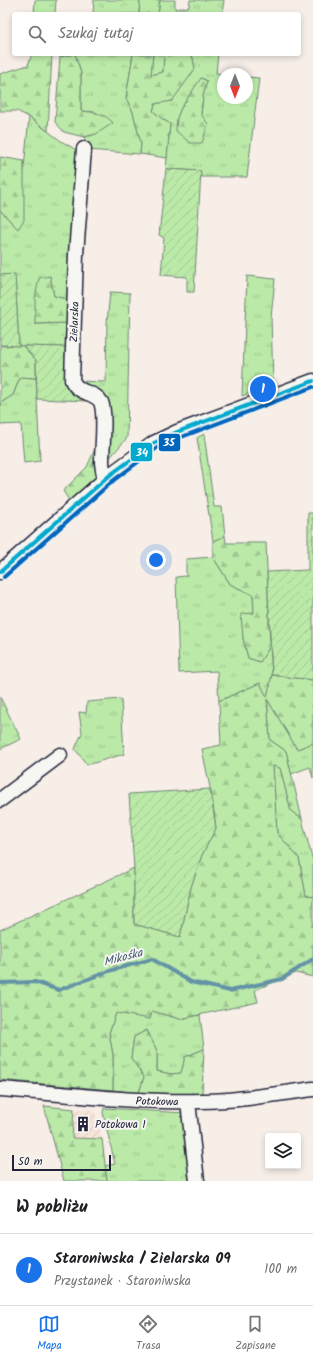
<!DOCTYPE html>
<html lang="pl">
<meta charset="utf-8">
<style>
:root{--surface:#fff;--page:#f6f6f6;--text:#202124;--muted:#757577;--line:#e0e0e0;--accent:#1a73e8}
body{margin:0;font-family:Kalam,sans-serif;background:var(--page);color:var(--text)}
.controls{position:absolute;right:12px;bottom:12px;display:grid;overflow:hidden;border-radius:4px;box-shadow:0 2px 6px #0003}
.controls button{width:36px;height:36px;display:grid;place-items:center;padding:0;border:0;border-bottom:1px solid var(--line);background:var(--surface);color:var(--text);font:20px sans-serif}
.compass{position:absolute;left:217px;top:68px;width:36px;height:36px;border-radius:50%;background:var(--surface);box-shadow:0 2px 6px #0003;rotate:180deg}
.scale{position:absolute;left:12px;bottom:10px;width:99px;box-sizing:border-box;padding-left:4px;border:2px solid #22223b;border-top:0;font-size:11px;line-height:14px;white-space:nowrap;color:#22223b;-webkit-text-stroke:3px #f6f6f2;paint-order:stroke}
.you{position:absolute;left:156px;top:560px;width:14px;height:14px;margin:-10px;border:3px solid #fff;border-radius:50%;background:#1a73e8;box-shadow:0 0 0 6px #1a73e833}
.badge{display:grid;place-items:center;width:26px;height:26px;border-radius:50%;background:var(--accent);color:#fff;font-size:13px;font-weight:700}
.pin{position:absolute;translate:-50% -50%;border:2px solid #fff;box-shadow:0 1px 4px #0006}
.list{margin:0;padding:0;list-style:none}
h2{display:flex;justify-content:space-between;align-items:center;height:52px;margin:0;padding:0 16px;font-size:17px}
h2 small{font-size:13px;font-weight:400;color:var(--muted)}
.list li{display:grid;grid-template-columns:26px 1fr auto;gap:12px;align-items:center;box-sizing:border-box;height:72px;padding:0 16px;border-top:1px solid var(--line)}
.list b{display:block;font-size:15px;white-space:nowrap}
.list p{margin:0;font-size:13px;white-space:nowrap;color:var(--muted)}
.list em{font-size:13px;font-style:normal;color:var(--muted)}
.icon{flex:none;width:22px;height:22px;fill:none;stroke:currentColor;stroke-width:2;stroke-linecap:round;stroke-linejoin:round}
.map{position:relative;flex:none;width:313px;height:1181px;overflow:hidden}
.search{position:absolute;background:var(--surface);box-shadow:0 2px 6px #0003;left:12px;right:12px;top:12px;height:44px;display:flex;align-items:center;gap:10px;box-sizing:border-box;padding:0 14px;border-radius:4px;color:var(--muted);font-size:15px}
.sheet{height:124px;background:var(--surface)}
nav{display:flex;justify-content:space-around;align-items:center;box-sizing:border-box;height:56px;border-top:1px solid var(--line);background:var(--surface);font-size:11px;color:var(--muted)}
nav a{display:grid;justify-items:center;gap:2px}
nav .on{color:var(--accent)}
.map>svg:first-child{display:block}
.industrial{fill:url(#industrial-furrows)}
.grass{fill:url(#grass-tufts);stroke:#6e8672;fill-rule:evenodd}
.forest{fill:url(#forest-firs);stroke:#6e8672}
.garden{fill:url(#garden-furrows);stroke:#6e8672}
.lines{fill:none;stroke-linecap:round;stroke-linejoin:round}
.stream{stroke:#6493a6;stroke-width:4}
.minor-casing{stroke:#22223b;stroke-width:17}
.minor{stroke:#f6f6f2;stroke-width:14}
.bus-1-casing{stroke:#f6f6f2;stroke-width:7}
.bus-2-casing{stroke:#f6f6f2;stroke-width:7}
.bus-1{stroke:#00a9ce;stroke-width:4}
.bus-2{stroke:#0065bd;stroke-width:4}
.labels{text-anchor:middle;stroke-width:4;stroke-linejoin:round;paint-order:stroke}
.street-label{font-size:11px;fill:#22223b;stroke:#f6f6f2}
.poi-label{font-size:11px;fill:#22223b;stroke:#f6f6f2;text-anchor:start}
.water-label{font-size:12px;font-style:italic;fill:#435a71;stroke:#f6f6f2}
.line-badge{stroke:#f6f6f2;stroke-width:1.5}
.badge-label{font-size:11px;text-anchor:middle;font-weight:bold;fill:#fff}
</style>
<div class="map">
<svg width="313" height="1181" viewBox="0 0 313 1181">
<defs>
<pattern id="industrial-furrows" width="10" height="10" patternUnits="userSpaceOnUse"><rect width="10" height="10" fill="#f7e4d9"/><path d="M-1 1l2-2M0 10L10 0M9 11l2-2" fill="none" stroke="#d3c3bb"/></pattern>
<pattern id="grass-tufts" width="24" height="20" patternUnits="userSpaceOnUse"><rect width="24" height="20" fill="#bbeaa8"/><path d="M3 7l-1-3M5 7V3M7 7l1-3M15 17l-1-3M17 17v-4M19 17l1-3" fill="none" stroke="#a0c892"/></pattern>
<pattern id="forest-firs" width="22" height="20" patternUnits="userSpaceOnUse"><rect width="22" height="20" fill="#bbeaa8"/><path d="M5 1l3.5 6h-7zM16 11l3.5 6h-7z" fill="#a0c892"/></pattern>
<pattern id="garden-furrows" width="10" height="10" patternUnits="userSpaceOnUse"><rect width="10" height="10" fill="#bbeaa8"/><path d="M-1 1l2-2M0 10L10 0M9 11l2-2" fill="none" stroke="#a0c892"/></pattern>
</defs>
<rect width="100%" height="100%" fill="#f6eee7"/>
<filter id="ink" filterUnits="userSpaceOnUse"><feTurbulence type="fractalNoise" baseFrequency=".025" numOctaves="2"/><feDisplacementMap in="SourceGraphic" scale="8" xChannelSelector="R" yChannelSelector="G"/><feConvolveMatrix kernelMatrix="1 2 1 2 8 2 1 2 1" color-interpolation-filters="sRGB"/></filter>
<g filter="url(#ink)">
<!-- industrial -->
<path class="industrial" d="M74,1109L94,1110L102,1139L72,1138Z"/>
<!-- grass -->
<path class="grass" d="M35,0H56L55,14H34Z
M94,0H140L139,14H93Z
M160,0H175V9L189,7L190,0H224L222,14H158Z
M60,54H133L126,98L133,112L141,144L140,154L88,150L84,137L96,134V112L81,111V73L74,54L60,57Z
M153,54H164L163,72L151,75Z
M192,54H218L216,73L223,74V98H247V77L259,78L247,177H201L200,171L166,169L170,124L161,118L153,111L155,105L195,69ZM202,78L207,81L203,96L201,114L177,118L181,108Z
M29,117L61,141L78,151L70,300L54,296L50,276L35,324L68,323V347L19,346L15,275H0V210L18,229Z
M247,276L275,279L271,317L273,384L242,396Z
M110,292L130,293L127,438L107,461L104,395L75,381L106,382L107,323Z
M20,377L36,378L40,461L24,463L21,424L0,425V407L2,402L13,395Z
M204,434L214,507H222L225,536L213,541L197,438Z
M213,557L230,584L253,595L254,613L242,615L243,638L248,658L260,662L270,646L272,675L267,698L297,749L313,743V778L310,767L291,774L286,751L270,740L267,698L260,683L219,701L217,671L179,673L176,577L186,576V559Z
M0,697L21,739L0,749Z
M121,699L124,754L87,765L75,749L82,733L79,712L86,713L87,702Z
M273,766L280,767L291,811L302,819L312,858H313V897L306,896L299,858L277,833Z
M152,1011L180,1019L200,1015L204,1049L185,1057L182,1073L171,1074L157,1071V1051L147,1030L134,1037L131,1058L144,1077L139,1093L113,1090V1055L109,1033L116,1012L150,1019Z
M104,1108L185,1113L193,1181H107L105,1166L115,1164L103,1113Z"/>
<!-- forest -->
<path class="forest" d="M140,0H160L158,14H139Z
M32,54H52L48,131L29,117L17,111H0V74L28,65Z
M75,54L81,73V111C93,112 105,113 113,123L96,134L84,137L64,132L55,122L60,57Z
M133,54H153L151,75L163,72L164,54H192L195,69L172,101L155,104L153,111L161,118L170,124L167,158L140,154L141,144L133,112L126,98Z
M201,78L207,81L203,96L201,114L208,124L202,143H190L176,131L177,118L181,108Z
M0,157L24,161V220L18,229L0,210Z
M50,276L54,296L70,300L68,323L35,324V298L39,278Z
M0,345L23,346L36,360V378L20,377L13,395L2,402L0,407Z
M94,451L98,460L97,477L70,502L63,491L87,467Z
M225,536L226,543H266L270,646L260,662L248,658L243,638L241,614L254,613L253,595L230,584L213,557V541Z
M272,675L313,680V743L297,749L267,699L270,740L286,751L302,819L291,811L280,768L273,766L277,833L299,858L306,896L313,897V977L296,973L255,990L258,1002L180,1019L152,1011L150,1019L116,1013L109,1033L113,1055V1090L0,1080V930L134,868V924L180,937L191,887L202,855L216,828L212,797L202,749L221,745L219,701L260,683L267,697Z
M147,1030L157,1051V1071L171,1074L181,1073L185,1057L204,1049L202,1094L139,1093L144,1077L131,1058L134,1037Z
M44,1106L74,1109L72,1138L102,1139L107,1181H64Z"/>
<!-- garden -->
<path class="garden" d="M166,169L201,171L194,292H187V277L161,275L164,238L159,235Z
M15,274L19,346L0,345V275Z
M23,346L68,347L72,390L88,401L37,399L36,360Z
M308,513H313V680L272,675L267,572L308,570Z
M210,789L216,828L202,855L191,887L180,937L134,924V868L129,794Z"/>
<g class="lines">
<!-- stream -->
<path class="stream" d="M0,983L35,982L59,990L112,970L152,959L191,982L230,991L282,979L313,959"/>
<!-- minor casing -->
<g class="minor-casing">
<path id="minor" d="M84,149L76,254L72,380C78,395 95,391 101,402C106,414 102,448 102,461C102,467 104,474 105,480
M0,572L110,475L154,443L177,432L313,381
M0,800L60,755
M0,1089C67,1094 134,1103 201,1101C238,1101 276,1094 313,1089
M188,1102L197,1181"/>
</g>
<!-- minor -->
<use href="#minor" class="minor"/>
<!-- bus-1 casing -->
<g class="bus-1-casing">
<path id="bus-1" d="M0,572L110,475L154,443L177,432L313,381"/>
</g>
<!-- bus-2 casing -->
<g class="bus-2-casing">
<path id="bus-2" d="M4,577L114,480L157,448L179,438L313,387"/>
</g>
<!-- bus-1 -->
<use href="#bus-1" class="bus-1"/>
<!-- bus-2 -->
<use href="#bus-2" class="bus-2"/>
</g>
</g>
<!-- icons -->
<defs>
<g id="building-bare" transform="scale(1.2)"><path d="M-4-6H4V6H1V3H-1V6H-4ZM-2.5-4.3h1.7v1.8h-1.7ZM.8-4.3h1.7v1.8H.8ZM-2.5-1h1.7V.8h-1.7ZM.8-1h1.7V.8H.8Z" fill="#22223b" stroke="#f6f6f2" stroke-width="2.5" paint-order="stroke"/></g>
</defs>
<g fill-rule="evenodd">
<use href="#building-bare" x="83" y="1124"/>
</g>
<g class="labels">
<!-- street labels -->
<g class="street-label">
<text transform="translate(74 322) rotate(-88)" y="4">Zielarska</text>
<text transform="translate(157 1101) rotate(1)" y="4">Potokowa</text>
</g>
<!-- poi labels -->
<g class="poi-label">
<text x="95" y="1128">Potokowa 1</text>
</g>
<!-- water labels -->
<g class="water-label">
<text transform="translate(123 957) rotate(-15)" y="4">Mikośka</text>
</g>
</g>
<g class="line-badge">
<rect x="158" y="433" width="23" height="19" rx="4" fill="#0065bd"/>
<rect x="130" y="442" width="23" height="20" rx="4" fill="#00a9ce"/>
</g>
<g class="badge-label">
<text x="169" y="446">35</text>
<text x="142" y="456">34</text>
</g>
</svg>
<div class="controls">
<button><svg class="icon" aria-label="layers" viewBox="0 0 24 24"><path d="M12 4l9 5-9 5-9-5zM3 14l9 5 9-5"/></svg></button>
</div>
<svg class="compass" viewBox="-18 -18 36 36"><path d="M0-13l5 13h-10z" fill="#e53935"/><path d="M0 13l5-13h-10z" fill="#757577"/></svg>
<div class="scale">50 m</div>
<div class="you"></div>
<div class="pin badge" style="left:263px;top:389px">1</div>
<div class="search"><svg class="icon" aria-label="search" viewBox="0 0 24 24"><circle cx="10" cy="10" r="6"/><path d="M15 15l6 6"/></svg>Szukaj tutaj</div>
</div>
<section class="sheet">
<h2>W pobliżu<small></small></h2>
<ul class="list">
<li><span class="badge">1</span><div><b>Staroniwska / Zielarska 09</b><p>Przystanek · Staroniwska</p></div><em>100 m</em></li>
</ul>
</section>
<nav>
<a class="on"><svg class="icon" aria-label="map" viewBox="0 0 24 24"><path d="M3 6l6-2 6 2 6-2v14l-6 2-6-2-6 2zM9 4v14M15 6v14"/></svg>Mapa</a>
<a><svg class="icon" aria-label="directions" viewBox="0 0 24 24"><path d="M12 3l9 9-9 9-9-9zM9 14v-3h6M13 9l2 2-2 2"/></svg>Trasa</a>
<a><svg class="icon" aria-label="saved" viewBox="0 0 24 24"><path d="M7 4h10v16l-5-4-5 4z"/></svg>Zapisane</a>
</nav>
